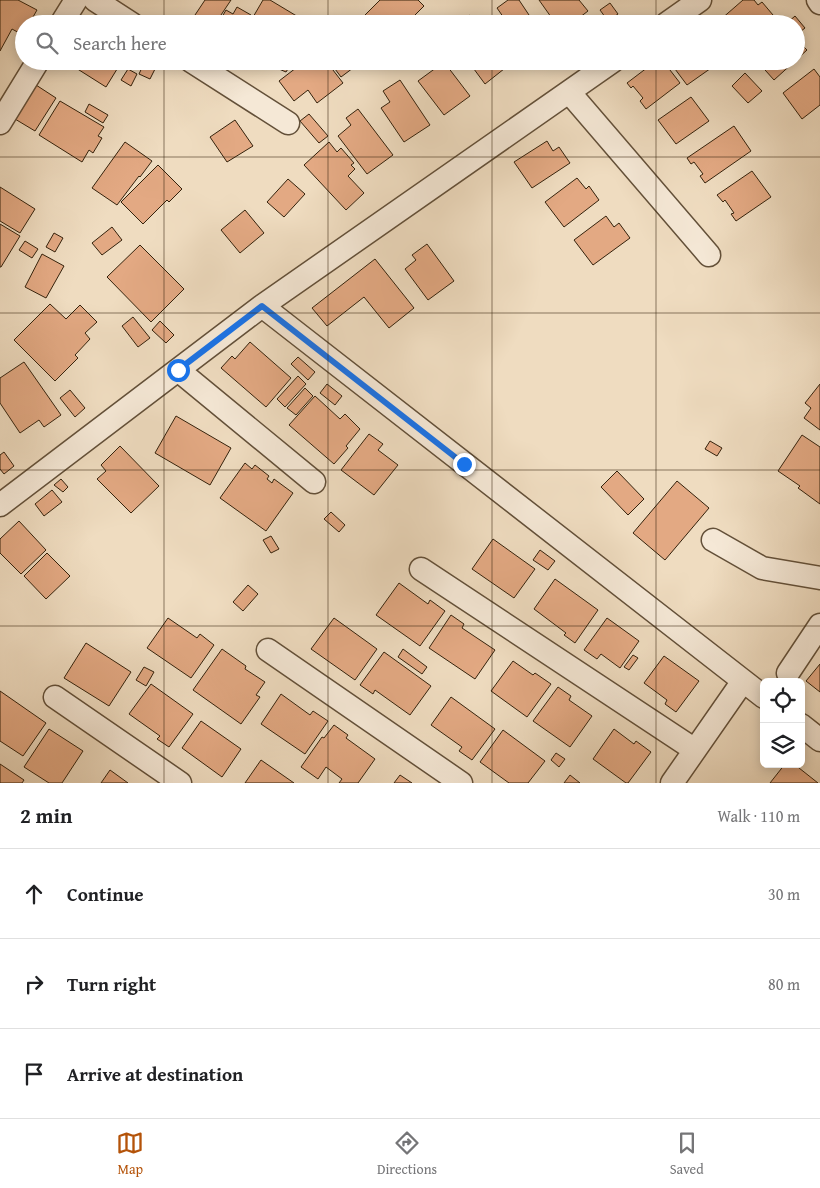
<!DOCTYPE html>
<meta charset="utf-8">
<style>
:root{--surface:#fff;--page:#f6f6f6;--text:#202124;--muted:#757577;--line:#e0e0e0;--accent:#b45309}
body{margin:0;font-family:"Gentium Book Plus",serif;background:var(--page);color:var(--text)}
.controls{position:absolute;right:15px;bottom:15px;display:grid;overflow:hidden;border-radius:8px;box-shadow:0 2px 12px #0003}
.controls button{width:45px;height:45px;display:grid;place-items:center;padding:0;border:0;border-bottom:1px solid var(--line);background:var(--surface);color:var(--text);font:25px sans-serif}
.stop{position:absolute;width:15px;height:15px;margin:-11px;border:4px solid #1a73e8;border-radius:50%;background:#fff}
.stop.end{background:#1a73e8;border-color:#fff;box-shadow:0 1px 5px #0008}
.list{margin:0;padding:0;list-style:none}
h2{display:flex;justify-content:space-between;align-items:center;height:65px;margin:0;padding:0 20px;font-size:21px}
h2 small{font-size:16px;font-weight:400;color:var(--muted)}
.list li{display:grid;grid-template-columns:32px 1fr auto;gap:15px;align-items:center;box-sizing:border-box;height:90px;padding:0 20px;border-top:1px solid var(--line)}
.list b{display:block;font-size:19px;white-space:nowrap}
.list em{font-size:16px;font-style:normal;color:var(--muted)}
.icon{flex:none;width:28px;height:28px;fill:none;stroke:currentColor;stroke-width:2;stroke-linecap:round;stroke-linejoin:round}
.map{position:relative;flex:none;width:820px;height:783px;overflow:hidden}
.search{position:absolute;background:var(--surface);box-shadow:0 2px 12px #0003;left:15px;right:15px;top:15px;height:55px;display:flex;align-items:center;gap:12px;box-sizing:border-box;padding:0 18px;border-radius:28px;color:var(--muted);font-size:19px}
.sheet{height:335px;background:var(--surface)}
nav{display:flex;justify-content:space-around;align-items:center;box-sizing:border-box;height:70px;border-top:1px solid var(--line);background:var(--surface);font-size:14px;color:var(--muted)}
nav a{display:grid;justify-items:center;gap:2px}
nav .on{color:var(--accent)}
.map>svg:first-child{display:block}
.building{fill:#e3a983;stroke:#34220c}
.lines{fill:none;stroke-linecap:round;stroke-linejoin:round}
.minor-casing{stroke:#635039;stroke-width:25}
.minor{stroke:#f5e8d6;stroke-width:22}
.route{stroke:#1a73e8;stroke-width:6}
.grid{fill:none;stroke:#34220c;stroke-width:1;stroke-opacity:0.55}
</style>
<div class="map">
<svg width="820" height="783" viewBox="0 0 820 783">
<rect width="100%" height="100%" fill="#efdcc0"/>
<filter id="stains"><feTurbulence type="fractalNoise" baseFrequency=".004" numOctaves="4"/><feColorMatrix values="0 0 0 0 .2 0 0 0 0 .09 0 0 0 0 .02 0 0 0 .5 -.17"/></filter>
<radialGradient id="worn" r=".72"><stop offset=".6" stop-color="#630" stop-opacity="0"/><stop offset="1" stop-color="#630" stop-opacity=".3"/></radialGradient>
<!-- building -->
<path class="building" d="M0,0H18L37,10L29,24H24L23,35L12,29L0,51Z
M205,0H231L215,24H201L193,18Z
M263,0H270L310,24H249Z
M380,0H418L424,6L414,16L422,24H356Z
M508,0H519L535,24H502L506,21L497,8Z
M539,0H579L588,11L571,24H556Z
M743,0H754L758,5L762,2L773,15L763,24H723L720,20Z
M610,3L618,14L608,21L600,10Z
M237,7L251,15L246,24H218L226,10L233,14Z
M470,15L477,24H458Z
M795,16L805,28L796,35V24H786Z
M796,39L807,50L796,60Z
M69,61H122L106,87L68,63Z
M145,61H149L157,65L150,79L139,74Z
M275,61H293L286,72L279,69L281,65Z
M305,61H326L343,83L317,103L308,90L294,101L279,81Z
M329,61H354L357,65L341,77Z
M362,61H372L367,66Z
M468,61H506L509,65L485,84Z
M656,61H663L680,83L646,109L640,101L643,98L633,86L631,88L627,83Z
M669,61H711L714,66L687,85Z
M757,61H795L774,80Z
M444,62L470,96L444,115L418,81Z
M128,69L137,74L131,86L121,80Z
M814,69L820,77V105L802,119L783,93Z
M745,73L762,91L748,103L732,86Z
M400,80L430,125L404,142L381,108L390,102L383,91Z
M36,85L56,98L35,131L15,119Z
M691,97L709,121L676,144L658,120Z
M60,101L104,127L98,136L102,138L93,153L89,150L82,162L39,135Z
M89,104L108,115L103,123L85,112Z
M358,109L393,155L367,174L338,136L351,125L346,118Z
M309,114L328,136L319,143L300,121Z
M235,120L253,146L227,162L210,137Z
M734,126L751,151L705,183L700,176L703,174L694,162L691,164L687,158Z
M547,141L553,151L559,147L570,163L532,188L514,162Z
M125,142L152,161L140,177L139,176L117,205L92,188Z
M329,142L337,152L341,148L354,163L351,165L355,169L348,176L364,193L346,210L304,165Z
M158,165L182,189L169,202L167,200L143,224L121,202Z
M752,171L771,197L736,221L731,214L734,213L725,200L723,202L717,195Z
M577,178L586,189L589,186L599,200L564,227L545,202Z
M288,179L305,194L284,217L267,202Z
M0,187L35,209L20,233L0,221Z
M245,210L264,233L240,253L221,230Z
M606,216L614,227L619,223L630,238L593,265L574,240Z
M0,224L20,236L1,267H0Z
M112,227L122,240L102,255L92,243Z
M54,233L63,238L55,252L46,247Z
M25,241L38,249L32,258L19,250Z
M427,244L454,281L428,300L405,269L416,260L412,255Z
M140,245L184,289L151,322L107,277Z
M42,254L64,266L46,298L25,287Z
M375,259L414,308L389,328L364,297L327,326L312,308Z
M50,304L66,319L80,305L97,322L85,333L90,339L75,355L78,358L55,381L14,340Z
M133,317L150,338L138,347L122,326Z
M160,321L174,335L166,343L152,330Z
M250,342L291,378L266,407L221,368L232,356L235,359Z
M298,357L315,372L308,380L291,364Z
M24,362L61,415L44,427L39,420L20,433L0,403V378Z
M298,376L306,384L285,407L277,399Z
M327,384L342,396L335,405L320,393Z
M820,384V430L804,418L811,408L805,403Z
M305,388L313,396L296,415L287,408Z
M70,390L85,408L75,417L60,398Z
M315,396L340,419L345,414L360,429L346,446L348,448L334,464L289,425Z
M176,416L231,448L210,485L155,453Z
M369,434L383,444L378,450L398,465L374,495L341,470Z
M802,435L820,447V504L798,488L800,486L778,471Z
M710,441L722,448L717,456L705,449Z
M120,446L159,486L131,513L97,479L106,471L101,465Z
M4,452L14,466L4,474L0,469V455Z
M245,463L252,469L255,465L269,476L267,479L272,483L274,479L293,493L266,531L220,498Z
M617,471L644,499L628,515L601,487Z
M61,479L68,487L63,492L54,485Z
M677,481L709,508L665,560L633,533Z
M52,490L62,502L44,516L35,504Z
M331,512L345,525L339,532L324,519Z
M19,521L46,550L21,574L0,553V539Z
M271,536L279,549L271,553L263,540Z
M493,539L535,569L514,598L472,569Z
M540,550L555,561L548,570L533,560Z
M47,553L70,576L46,599L24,576Z
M555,579L598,610L575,643L564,635L566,633L534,609Z
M399,583L428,604L430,600L445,611L420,646L376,615Z
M248,585L258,594L243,611L233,602Z
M451,615L464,624L462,628L495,650L475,679L429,648Z
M168,618L197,638L200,634L214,645L191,678L147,648Z
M334,618L377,649L355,680L311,649Z
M607,618L639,641L620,668L601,654L597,659L584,650Z
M86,643L131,672L109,706L64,678Z
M222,649L246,666L245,669L265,682L256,695L260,697L241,724L193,690Z
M403,649L427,667L422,674L398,657Z
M384,652L431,686L410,715L375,690L373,694L360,685Z
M633,655L638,658L629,670L624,667Z
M664,656L699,681L676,712L665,704L667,700L644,683Z
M513,661L533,675L535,673L551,684L527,717L491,691Z
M820,664V692L806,681Z
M144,667L154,672L146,686L136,680Z
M151,684L193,714L169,747L157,739L160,736L129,714Z
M558,687L571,696L569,700L592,716L570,747L533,721Z
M0,691L46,723L23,756L0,741Z
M281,694L310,715L313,711L328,721L305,754L261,724Z
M451,697L495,729L472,760L459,751L462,747L431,725Z
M201,721L241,749L222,777L182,748Z
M334,725L348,735L346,738L375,759L358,783H339L342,779L326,767L318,779L301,767L322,737L324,738Z
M49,729L83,751L62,783H49L24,767Z
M614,729L634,744L636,741L651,752L628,783H626L593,759Z
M503,730L545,761L528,783H509L480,762Z
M556,753L565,759L559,767L551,760Z
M261,760L294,783H245Z
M0,764L24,780L22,783H0Z
M785,764H794L818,783H770Z
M110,770L128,783H101Z
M400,775L412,783H394Z
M570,775L580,783H564Z"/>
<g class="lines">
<!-- minor casing -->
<g class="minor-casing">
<path id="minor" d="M95,0L132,24
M818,0L820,3
M61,24L76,0
M666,24L700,0
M191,61L288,123
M569,92L709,255
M0,123L38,61
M262,306L764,697
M178,370L314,482
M0,505L262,306L613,61
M713,540L762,568L820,578
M421,569L695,750
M268,650L461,783
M788,673L820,625
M55,697L180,783
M801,725L820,740
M672,783L743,681"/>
</g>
<!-- minor -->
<use href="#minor" class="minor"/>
</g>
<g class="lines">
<!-- route -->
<path class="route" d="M178,370L262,306L464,464"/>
</g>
<!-- grid -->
<path class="grid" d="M164,0V24M328,0V24M492,0V24M656,0V24M164,61V783M328,61V783M492,61V783M656,61V783M0,157H820M0,313H820M0,470H820M0,626H820"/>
<rect width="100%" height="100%" filter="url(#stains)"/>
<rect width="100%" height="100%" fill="url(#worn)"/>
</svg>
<div class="controls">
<button><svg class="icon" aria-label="locate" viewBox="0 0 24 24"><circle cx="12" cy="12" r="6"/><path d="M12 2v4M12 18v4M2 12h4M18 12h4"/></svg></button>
<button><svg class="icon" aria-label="layers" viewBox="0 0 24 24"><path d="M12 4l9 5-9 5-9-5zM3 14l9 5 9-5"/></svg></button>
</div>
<div class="stop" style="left:178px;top:370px"></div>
<div class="stop end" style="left:464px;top:464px"></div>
<div class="search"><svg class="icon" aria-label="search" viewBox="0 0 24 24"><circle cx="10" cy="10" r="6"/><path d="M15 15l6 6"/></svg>Search here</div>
</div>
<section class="sheet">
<h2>2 min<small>Walk · 110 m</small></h2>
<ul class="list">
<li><svg class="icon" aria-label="ahead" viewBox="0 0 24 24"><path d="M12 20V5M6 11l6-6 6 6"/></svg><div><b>Continue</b></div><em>30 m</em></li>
<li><svg class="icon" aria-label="right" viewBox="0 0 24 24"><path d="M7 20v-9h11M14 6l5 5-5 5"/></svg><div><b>Turn right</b></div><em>80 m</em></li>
<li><svg class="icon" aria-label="arrive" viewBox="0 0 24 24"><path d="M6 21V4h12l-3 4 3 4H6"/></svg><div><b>Arrive at destination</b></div></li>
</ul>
</section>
<nav>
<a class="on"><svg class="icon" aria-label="map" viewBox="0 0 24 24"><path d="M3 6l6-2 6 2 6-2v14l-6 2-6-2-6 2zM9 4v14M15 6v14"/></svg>Map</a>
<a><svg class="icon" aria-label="directions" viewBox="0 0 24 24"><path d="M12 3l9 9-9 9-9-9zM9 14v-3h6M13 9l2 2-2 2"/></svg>Directions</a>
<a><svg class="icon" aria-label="saved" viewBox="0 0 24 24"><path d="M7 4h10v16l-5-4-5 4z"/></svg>Saved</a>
</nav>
